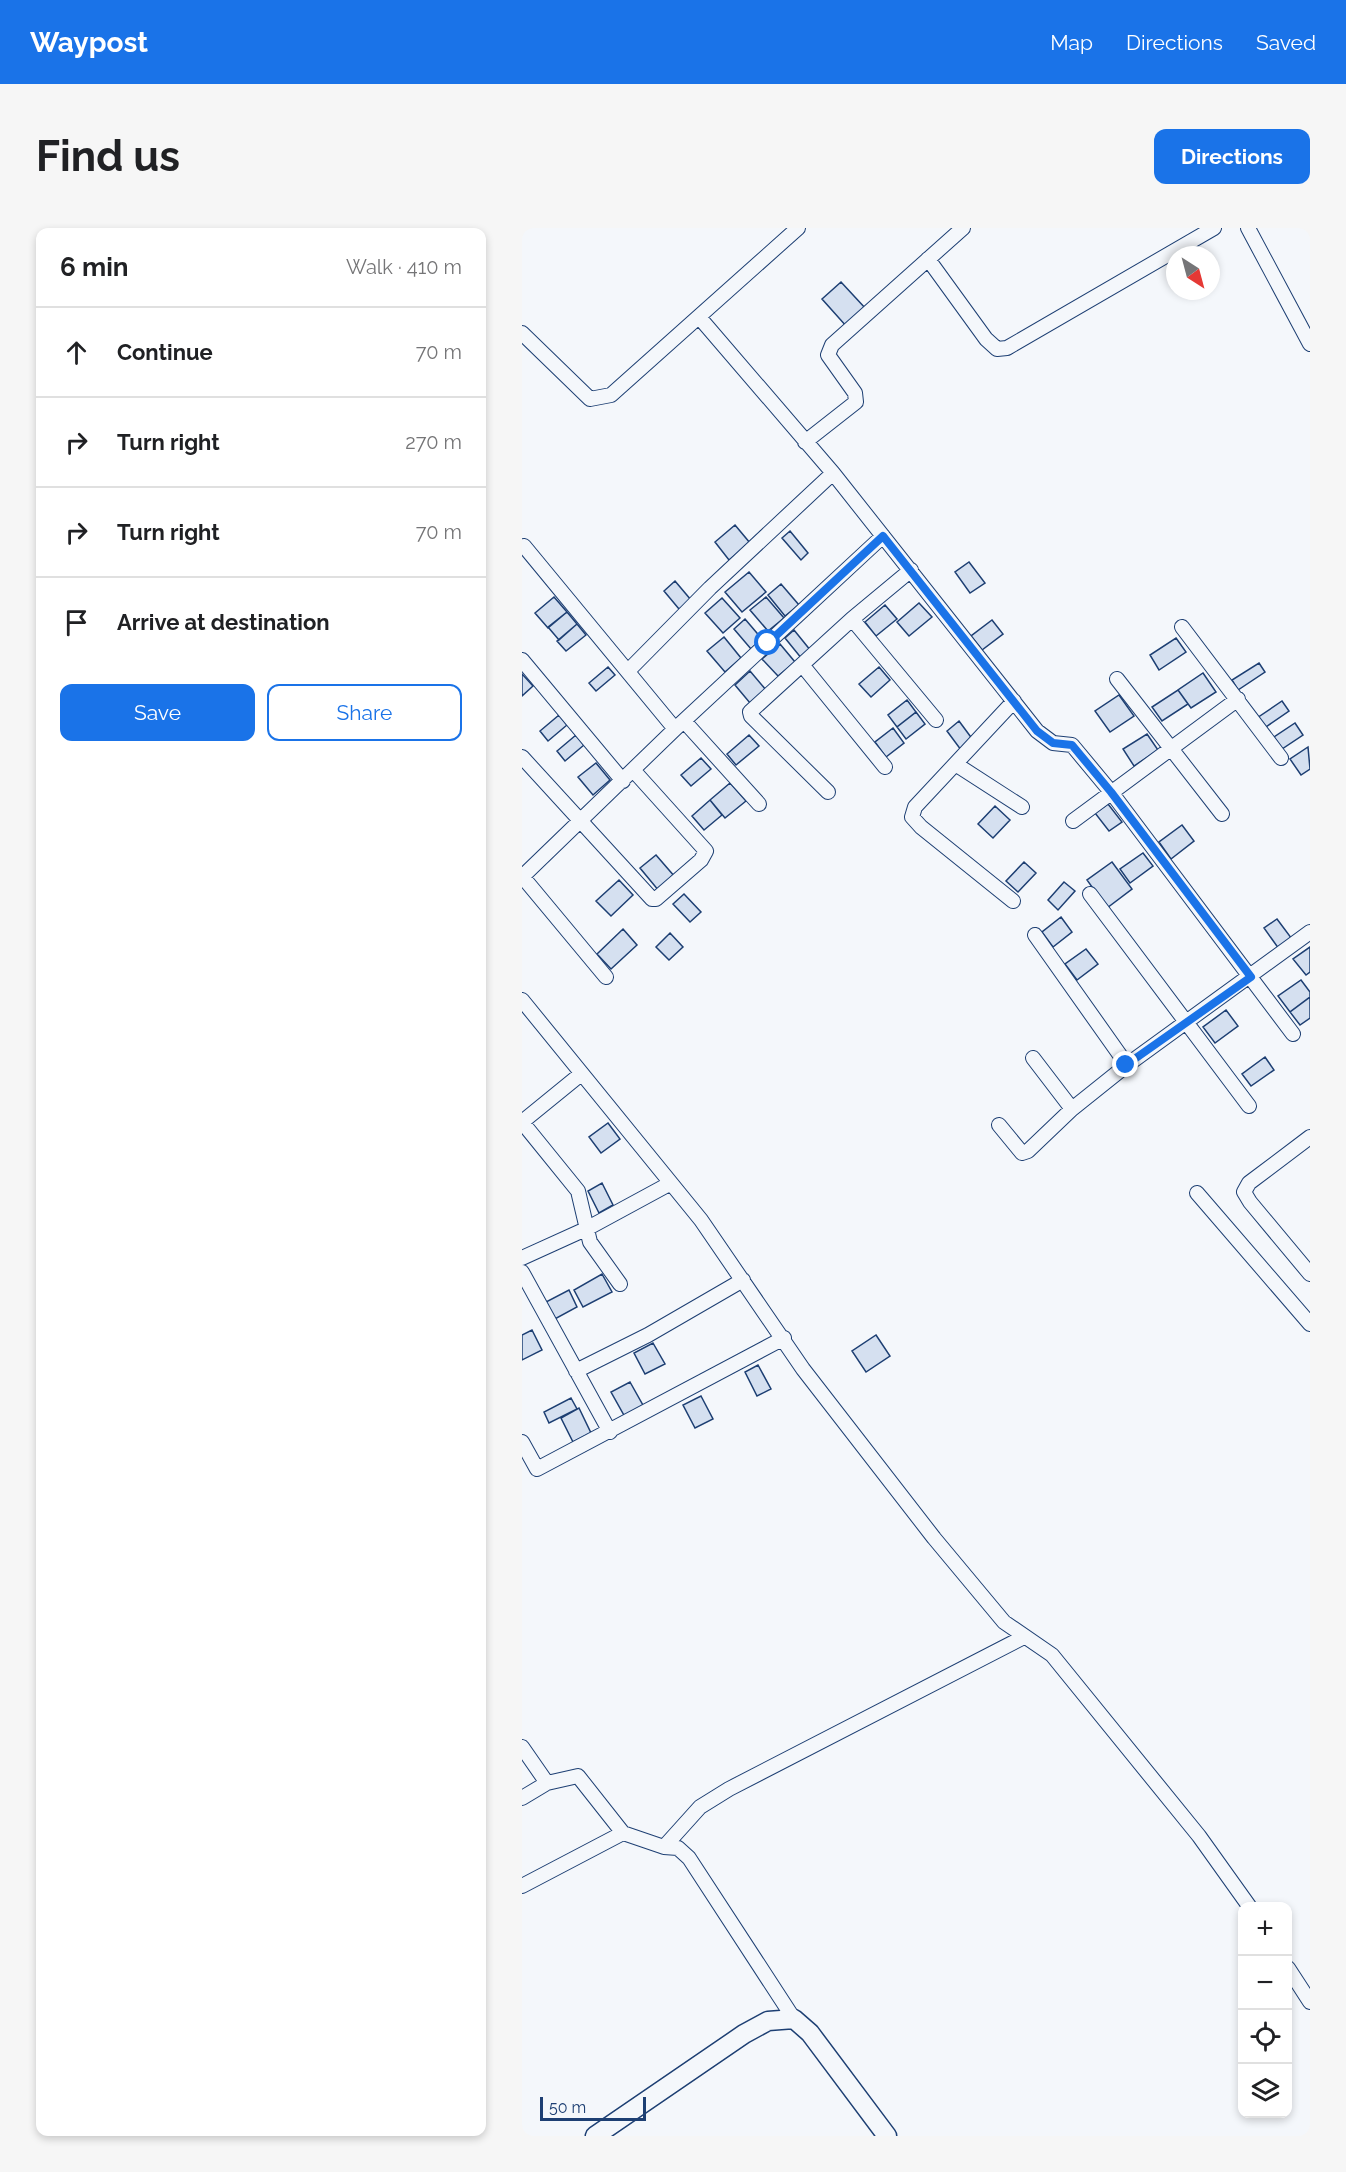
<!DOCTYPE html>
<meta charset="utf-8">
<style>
:root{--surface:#fff;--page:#f6f6f6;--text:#202124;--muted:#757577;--line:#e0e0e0;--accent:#1a73e8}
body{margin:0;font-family:Raleway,sans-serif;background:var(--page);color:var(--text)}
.controls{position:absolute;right:18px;bottom:18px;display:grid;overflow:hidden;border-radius:12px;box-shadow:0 3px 9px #0003}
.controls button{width:54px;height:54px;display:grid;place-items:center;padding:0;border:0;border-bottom:2px solid var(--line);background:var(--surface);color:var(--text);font:30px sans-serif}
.compass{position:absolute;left:644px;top:18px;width:54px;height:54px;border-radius:50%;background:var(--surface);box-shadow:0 3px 9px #0003;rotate:144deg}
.scale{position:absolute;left:18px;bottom:15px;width:106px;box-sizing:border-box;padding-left:6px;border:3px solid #1d3f73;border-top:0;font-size:16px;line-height:21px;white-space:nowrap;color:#1d3f73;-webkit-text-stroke:4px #f4f7fb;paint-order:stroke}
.stop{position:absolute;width:18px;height:18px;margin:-14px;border:4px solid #1a73e8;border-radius:50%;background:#fff}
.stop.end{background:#1a73e8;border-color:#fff;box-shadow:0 2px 6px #0008}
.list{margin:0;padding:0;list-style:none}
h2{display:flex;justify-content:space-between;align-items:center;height:78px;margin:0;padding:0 24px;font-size:26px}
h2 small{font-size:20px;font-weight:400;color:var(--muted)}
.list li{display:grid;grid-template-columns:39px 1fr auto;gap:18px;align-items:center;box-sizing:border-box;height:90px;padding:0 24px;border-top:2px solid var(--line)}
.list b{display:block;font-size:22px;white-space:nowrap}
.list em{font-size:20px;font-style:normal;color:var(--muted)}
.actions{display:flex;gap:12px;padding:18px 24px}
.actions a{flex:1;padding:14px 0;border:2px solid var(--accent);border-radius:12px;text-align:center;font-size:21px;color:var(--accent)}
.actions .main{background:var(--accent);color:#fff}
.icon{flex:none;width:33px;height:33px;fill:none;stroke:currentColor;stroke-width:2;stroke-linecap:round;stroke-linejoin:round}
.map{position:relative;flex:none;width:788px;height:1908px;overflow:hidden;border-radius:12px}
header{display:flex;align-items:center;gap:36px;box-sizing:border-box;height:84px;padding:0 30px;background:var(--accent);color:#fff}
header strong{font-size:28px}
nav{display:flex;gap:33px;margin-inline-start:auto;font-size:21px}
.intro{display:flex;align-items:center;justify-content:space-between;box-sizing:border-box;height:144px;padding:0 36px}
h1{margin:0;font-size:42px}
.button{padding:15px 27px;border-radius:12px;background:var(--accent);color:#fff;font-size:21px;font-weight:700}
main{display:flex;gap:36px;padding:0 36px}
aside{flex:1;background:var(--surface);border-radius:12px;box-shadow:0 3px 9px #0003}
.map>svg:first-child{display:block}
.building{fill:#d5e0f0;stroke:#1d3f73;stroke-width:1.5}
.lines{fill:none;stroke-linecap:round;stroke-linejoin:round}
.street-casing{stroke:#1d3f73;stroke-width:16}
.secondary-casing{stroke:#1d3f73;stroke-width:21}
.street{stroke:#f4f7fb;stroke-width:14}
.secondary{stroke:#f4f7fb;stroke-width:18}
.route{stroke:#1a73e8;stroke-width:8}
</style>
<header>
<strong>Waypost</strong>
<nav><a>Map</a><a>Directions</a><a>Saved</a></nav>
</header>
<div class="intro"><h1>Find us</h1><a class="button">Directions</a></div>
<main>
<aside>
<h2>6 min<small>Walk · 410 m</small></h2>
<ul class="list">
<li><svg class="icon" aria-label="ahead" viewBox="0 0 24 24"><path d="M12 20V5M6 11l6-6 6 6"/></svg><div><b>Continue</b></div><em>70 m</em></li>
<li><svg class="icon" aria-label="right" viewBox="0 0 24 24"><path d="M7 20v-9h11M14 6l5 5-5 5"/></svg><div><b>Turn right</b></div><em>270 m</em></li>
<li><svg class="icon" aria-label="right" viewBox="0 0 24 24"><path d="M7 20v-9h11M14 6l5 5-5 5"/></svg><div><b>Turn right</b></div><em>70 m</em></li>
<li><svg class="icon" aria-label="arrive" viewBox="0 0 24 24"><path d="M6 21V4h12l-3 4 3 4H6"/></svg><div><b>Arrive at destination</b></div></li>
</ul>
<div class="actions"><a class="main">Save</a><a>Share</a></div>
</aside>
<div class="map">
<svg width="788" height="1908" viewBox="0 0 788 1908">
<rect width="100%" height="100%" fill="#f4f7fb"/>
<!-- building -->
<path class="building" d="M319,54L344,81L325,99L300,71Z
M213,297L228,315L207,332L193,314Z
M268,303L286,325L279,332L260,310Z
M447,334L463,355L448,365L433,344Z
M227,344L244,364L220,384L203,364Z
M153,353L169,372L157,381L142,363Z
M259,356L277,377L263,388L246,367Z
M32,369L45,384L26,400L13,385Z
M244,369L262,390L246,403L228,382Z
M200,370L218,390L201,405L183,385Z
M397,375L410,389L387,408L375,394Z
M363,377L375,391L354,408L343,394Z
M45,384L55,396L37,412L26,399Z
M223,391L240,411L229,421L212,401Z
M470,392L481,406L460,422L449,408Z
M55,396L64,407L44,423L35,413Z
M272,402L289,423L280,431L263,410Z
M202,409L219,430L203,444L185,423Z
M654,410L664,424L637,442L628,427Z
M258,416L273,434L256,448L240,431Z
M737,435L743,444L716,462L710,452Z
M86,439L93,447L74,463L67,455Z
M357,439L368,452L349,469L337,456Z
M228,443L244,462L228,475L213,457Z
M681,445L694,464L669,480L656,462Z
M0,446L11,458L0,468Z
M656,462L666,476L640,493L630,479Z
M597,467L612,488L588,504L573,483Z
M385,472L394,484L375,499L366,487Z
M760,473L767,483L741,501L735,490Z
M394,484L403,496L384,511L375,499Z
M37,487L45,497L26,513L18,503Z
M437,493L451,512L439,522L425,503Z
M773,495L781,507L760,521L752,509Z
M371,500L382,515L364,529L353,514Z
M625,506L636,522L612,538L601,521Z
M54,507L62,517L43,533L35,523Z
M227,507L237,518L214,537L205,526Z
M786,519L788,541L779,547L768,531Z
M179,530L189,541L169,558L159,547Z
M74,535L88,552L71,567L56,549Z
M208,555L224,573L203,590L188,572Z
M188,572L200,587L182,602L170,588Z
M586,576L600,594L587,603L573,585Z
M473,578L488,592L471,610L456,596Z
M660,597L672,613L649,631L637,614Z
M621,625L631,638L608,655L598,641Z
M134,627L153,649L137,663L118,640Z
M502,634L514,645L496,664L484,653Z
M590,634L610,661L585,680L565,652Z
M97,652L111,667L89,688L74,673Z
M542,654L553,663L536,682L526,672Z
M162,666L179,684L168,694L151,676Z
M539,689L550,704L531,719L520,704Z
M755,691L770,711L757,721L742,700Z
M101,701L115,717L89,741L75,726Z
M148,705L161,719L147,732L134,719Z
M788,719V744L784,747L771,731Z
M564,721L576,736L555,752L543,736Z
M779,752L788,764V769L768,784L756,768Z
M788,769V790L778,797L768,784Z
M704,782L716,798L693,815L681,799Z
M743,829L752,842L729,858L720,846Z
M86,895L98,911L79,925L67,909Z
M80,955L91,977L77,985L66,963Z
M80,1046L90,1064L61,1079L52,1062Z
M47,1062L55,1079L31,1092L22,1075Z
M10,1102L20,1122L0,1132V1107Z
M354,1107L368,1128L344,1144L330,1123Z
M131,1115L143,1136L123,1146L112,1125Z
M236,1137L249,1161L235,1168L223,1144Z
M108,1154L122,1179L103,1189L89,1164Z
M179,1168L191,1191L173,1200L161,1177Z
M49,1170L55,1181L27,1195L22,1184Z
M57,1180L69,1205L51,1214L39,1190Z"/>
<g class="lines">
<!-- street casing -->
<g class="street-casing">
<path id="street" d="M726,0L788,116
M406,31L464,111L475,121L485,120L692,0
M177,89L311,245L515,503L531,515L550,517L589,564L771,806
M0,105L68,171L89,167L276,0
M283,214L334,174L333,165L306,127L310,117L441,0
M2,318L153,501
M330,391L414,492
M660,399L759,530
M0,432L101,553
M281,438L363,539
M106,443L188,360L311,245
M595,451L700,586
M162,493L237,576
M0,529L130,671H134L179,632L184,623L112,543
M435,537L500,579
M306,564L229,488L228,484L330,391L389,342
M551,593L716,471
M0,648L84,749
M0,649L153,501L361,308
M568,666L727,878
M491,673L399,599L390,589L393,579L492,473
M513,707L605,837
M0,772L179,992L281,1141L412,1310L482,1394L530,1427L677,1608L727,1678
M511,830L550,881
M59,846L0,894L56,963L68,1014L98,1056
M477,897L500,925L506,923L550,881L605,837L788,704
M788,909L727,955L722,964L728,974L788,1046
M675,965L788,1096
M0,1030L66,1000L149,955
M0,1044L88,1204
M54,1143L126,1107L221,1052
M0,1214L15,1241L262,1110
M0,1519L25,1555
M0,1570L25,1555L56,1548L101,1605L142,1619L156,1620L167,1630L272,1791
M142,1619L178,1579L207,1561L502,1409
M0,1658L101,1605
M766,1740L788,1774"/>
</g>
<!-- secondary casing -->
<g class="secondary-casing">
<path id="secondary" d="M73,1908L222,1806L246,1793L272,1791L288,1805L365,1908"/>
</g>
<!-- street -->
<use href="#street" class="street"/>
<!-- secondary -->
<use href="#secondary" class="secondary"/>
</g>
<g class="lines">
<!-- route -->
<path class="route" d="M246,415L361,308L515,503L531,515L550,517L589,564L729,749L604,837"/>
</g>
</svg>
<div class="controls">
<button>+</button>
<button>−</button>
<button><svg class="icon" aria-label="locate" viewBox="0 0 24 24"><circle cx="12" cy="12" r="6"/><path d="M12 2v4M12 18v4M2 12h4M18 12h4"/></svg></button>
<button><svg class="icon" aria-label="layers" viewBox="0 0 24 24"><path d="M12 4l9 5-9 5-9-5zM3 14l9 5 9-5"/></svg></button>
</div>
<svg class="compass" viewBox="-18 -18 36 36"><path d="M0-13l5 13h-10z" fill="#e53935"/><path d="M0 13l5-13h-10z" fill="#757577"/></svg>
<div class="scale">50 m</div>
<div class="stop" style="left:246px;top:415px"></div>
<div class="stop end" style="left:604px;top:837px"></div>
</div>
</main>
